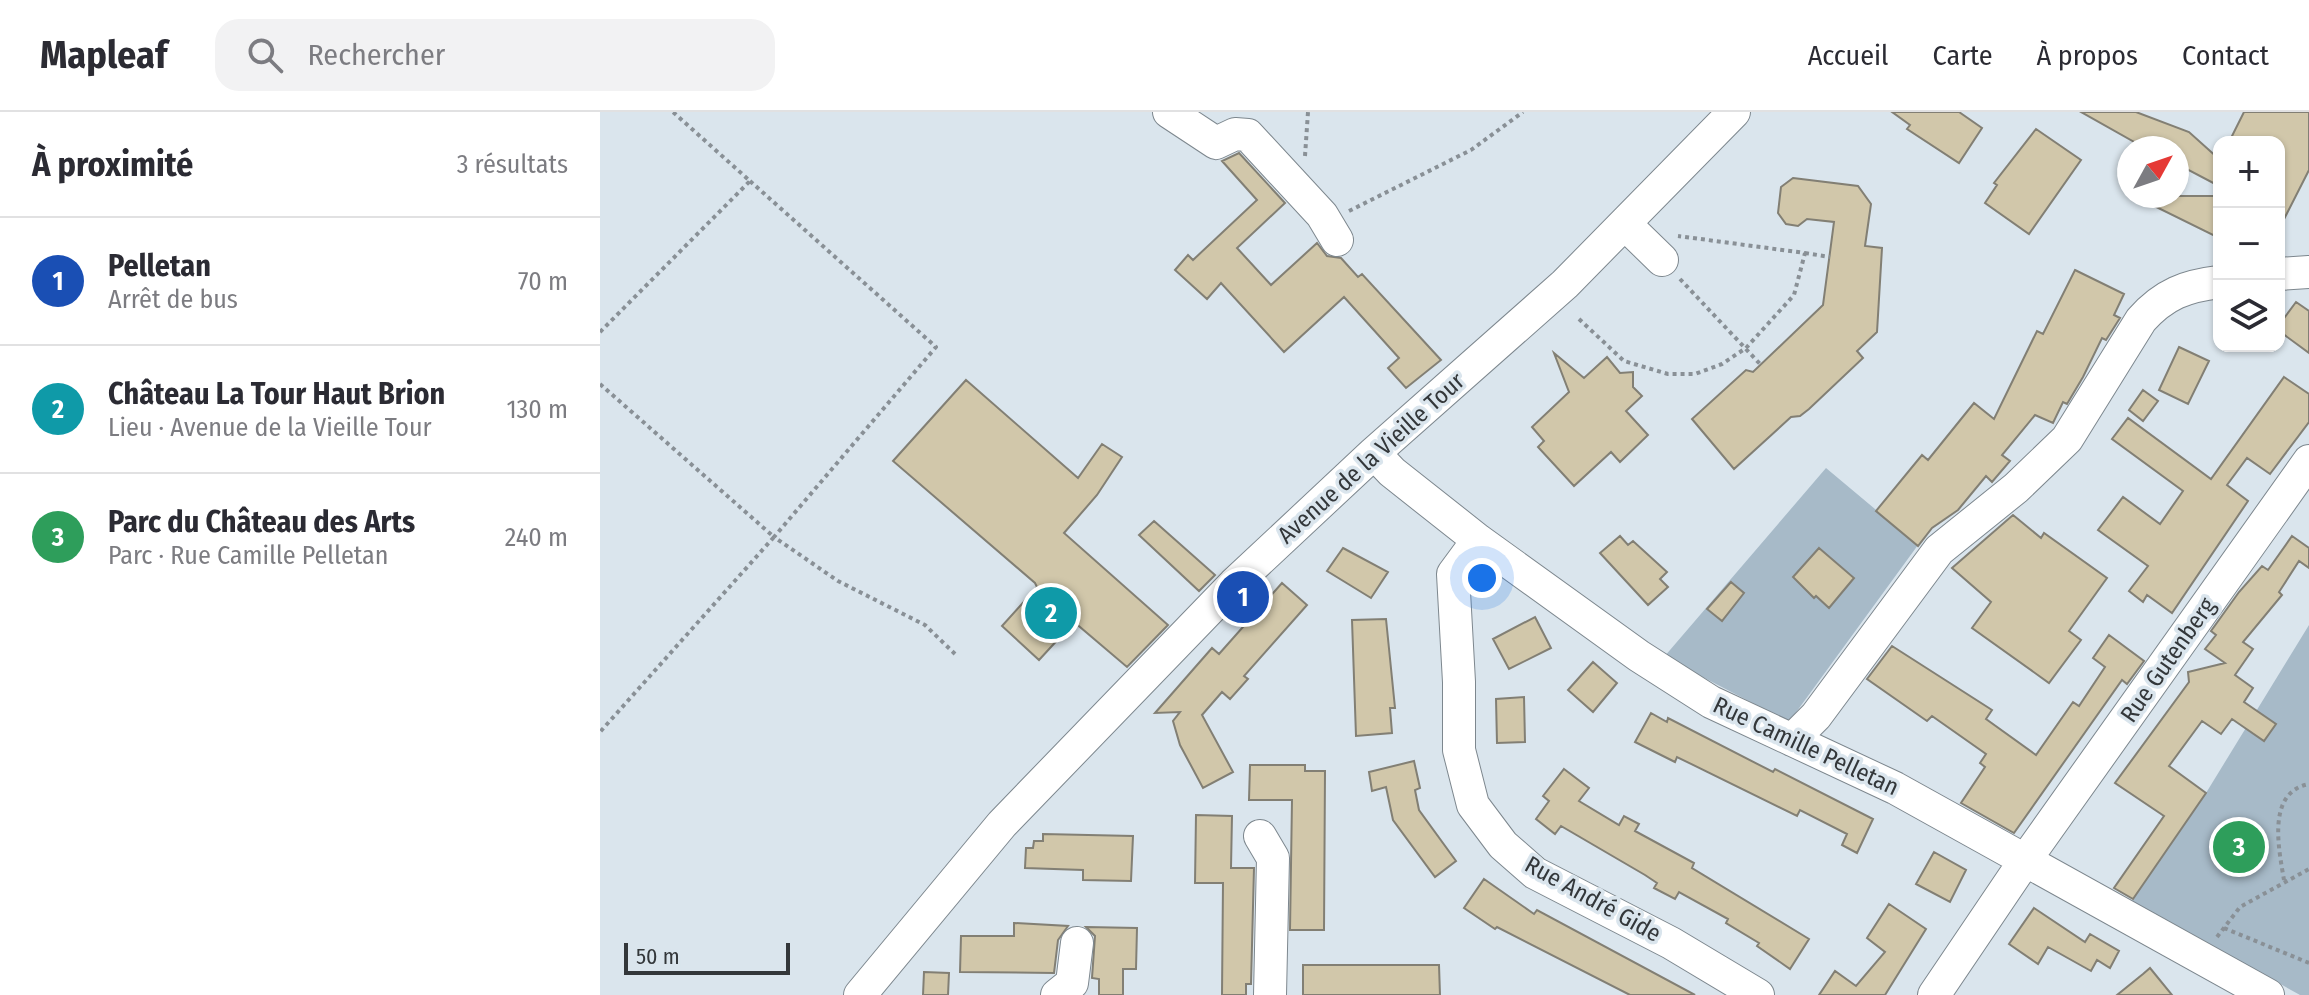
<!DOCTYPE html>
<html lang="fr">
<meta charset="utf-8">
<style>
:root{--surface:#fff;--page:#f2f2f3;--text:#2b2b33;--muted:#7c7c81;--line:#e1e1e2;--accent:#866a06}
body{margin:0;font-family:"Fira Sans Condensed",sans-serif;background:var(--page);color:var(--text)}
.controls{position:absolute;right:24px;top:24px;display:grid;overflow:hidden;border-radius:16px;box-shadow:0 2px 6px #0004}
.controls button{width:72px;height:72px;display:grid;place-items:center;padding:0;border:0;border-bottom:2px solid var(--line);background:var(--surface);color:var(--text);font:40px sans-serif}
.compass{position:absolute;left:1517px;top:24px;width:72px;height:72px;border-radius:50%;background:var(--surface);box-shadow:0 2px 6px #0004;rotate:50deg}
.scale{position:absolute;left:24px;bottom:20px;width:166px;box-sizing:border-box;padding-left:8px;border:4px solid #33373a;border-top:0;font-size:22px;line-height:28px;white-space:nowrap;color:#33373a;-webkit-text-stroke:6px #dae5ed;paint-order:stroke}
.you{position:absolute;left:882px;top:466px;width:28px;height:28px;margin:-20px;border:6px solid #fff;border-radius:50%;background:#1a73e8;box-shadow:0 0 0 12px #1a73e833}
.badge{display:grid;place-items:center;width:52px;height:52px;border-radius:50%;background:var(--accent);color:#fff;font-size:26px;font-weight:700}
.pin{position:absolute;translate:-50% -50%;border:4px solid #fff;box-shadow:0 2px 8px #0006}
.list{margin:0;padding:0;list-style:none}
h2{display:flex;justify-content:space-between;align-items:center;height:104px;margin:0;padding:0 32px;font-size:34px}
h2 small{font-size:26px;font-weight:400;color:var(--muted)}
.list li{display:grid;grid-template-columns:52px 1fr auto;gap:24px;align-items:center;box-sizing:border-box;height:128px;padding:0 32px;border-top:2px solid var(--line)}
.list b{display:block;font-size:30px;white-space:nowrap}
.list p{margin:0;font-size:26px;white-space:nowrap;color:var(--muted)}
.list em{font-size:26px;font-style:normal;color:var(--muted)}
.icon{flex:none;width:44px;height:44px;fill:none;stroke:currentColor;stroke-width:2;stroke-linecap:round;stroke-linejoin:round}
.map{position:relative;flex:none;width:1709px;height:883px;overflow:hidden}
header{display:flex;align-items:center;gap:48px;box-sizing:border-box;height:112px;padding:0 40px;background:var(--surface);border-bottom:2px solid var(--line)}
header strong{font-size:38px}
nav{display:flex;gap:44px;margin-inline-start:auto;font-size:28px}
.search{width:560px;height:72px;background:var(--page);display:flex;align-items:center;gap:20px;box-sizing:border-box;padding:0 28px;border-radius:24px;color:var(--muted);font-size:30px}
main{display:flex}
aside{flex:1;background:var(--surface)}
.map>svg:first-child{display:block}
.green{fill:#a7bac8}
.building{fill:#d1c7aa;stroke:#827f74;stroke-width:2}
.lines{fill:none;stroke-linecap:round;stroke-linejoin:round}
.minor-casing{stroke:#7d878e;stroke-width:34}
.path{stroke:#899096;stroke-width:4;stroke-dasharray:4 4;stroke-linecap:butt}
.minor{stroke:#fff;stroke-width:32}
.labels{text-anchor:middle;stroke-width:7;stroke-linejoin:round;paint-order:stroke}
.street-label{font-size:24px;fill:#33373a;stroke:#dae5ed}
</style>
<header>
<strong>Mapleaf</strong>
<div class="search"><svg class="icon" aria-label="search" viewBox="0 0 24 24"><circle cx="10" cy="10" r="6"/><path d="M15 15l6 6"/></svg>Rechercher</div>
<nav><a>Accueil</a><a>Carte</a><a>À propos</a><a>Contact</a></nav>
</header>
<main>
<aside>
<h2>À proximité<small>3 résultats</small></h2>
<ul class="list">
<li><span class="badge" style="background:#1a4fb4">1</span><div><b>Pelletan</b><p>Arrêt de bus</p></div><em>70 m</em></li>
<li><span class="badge" style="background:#0f9aa8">2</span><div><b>Château La Tour Haut Brion</b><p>Lieu · Avenue de la Vieille Tour</p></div><em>130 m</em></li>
<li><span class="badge" style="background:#2e9e5b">3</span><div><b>Parc du Château des Arts</b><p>Parc · Rue Camille Pelletan</p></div><em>240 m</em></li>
</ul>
</aside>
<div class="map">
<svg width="1709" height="883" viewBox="0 0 1709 883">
<rect width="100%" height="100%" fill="#dae5ed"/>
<!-- green -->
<path class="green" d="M1226,356L1318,433L1189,610L1064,545Z
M1709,513V883H1700L1532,789L1606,681Z"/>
<!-- building -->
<path class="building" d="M1292,0H1359L1382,16L1359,51L1307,17L1310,13Z
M1481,0H1536L1589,20L1619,47V74L1577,52V36H1545Z
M1644,0H1709V58L1679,117V30H1629Z
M1436,17L1481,48L1429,122L1385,91L1397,73L1394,71Z
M639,41L685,91L637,136L671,173L717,131L727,144L741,146L758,165L762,162L841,248L806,276L788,256L799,246L744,185L684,240L621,171L607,187L575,158L588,143L593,148L657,88L622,49Z
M1193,66L1258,74L1271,92L1265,134L1282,136L1277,220L1257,239L1263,246L1209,297L1200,304L1191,305L1134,357L1092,307L1146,258L1153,260L1223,193L1234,110L1207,107L1198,114L1186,112L1178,101L1181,75Z
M1534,84H1619V126Z
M1475,158L1524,182L1514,203L1520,206L1506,228L1502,226L1483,265L1467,292L1463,290L1453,311L1435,303L1402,343L1410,349L1392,370L1386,364L1358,398L1332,416L1318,434L1276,399L1322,343L1328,348L1374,291L1394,307L1437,219L1443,222Z
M1696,190L1709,199V241L1679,219V213Z
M1579,235L1609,249L1588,292L1559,278Z
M954,241L984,266L1007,245L1020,261L1033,260V275L1042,284L1026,299L1048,323L1020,350L1011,340L974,374L938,335L944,329L932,315L969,280Z
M1684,265L1709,282V310L1670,362L1647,346L1627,373L1648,389L1572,501L1547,483L1543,490L1529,479L1548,454L1498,418L1523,385L1560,412L1583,379L1512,327L1528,306L1611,367Z
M366,268L478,366L502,332L522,345L497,383L464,421L568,513L527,555L474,510L439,548L402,514L437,475L435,471L293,349Z
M1543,278L1558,289L1543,309L1529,298Z
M1413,403L1441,426L1444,421L1507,466L1469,519L1481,528L1449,571L1372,516L1391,490L1352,456Z
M554,409L615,463L599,479L539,423Z
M1020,424L1028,433L1033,429L1067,460L1060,467L1068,475L1048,493L1000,441Z
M1692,424L1709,436V456L1699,449L1679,480L1682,483L1643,530L1653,537L1635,563L1653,576L1644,590L1676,612L1664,629L1632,607L1621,622L1602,609L1569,654L1606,681L1533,787L1514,776L1564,704L1515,671L1589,570L1588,560L1625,551L1605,537L1616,523L1611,519L1639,480L1662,454L1668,458Z
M743,436L788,460L771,486L727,459Z
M1219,436L1254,466L1229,496L1216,484L1214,486L1193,465Z
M1131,470L1144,481L1122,509L1107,497Z
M682,471L707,493L644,564L648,567L630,587L622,580L602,603L633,660L603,676L580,633L573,609L580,600L555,601L612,536L619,542Z
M935,505L951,536L909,557L893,527Z
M786,507L795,596H790L792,621L756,624L752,508Z
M1509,523L1544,549L1527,572L1522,568L1414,721L1361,691L1385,655L1380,651L1386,642L1332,604L1327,609L1267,567L1292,534L1392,598L1386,607L1436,643L1473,590L1479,594L1505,555L1493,546Z
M993,550L1017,571L993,600L968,578Z
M924,585L925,630L897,631L896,587Z
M1051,601L1067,610L1068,606L1173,660L1175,657L1273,707L1257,741L1242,733L1247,722L1200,698L1197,704L1077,645L1075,650L1035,630Z
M814,649L820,676L815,678L819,698L856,749L835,765L793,708L786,675L772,679L769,660Z
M650,653H705V659H725L724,818H690L692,688H649Z
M964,657L989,676L979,689L1019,713L1024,704L1039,712L1035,719L1094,751L1092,756L1209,827L1190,857L1157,834L1159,831L1126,811L1128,807L1079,780L1075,787L1054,776L1057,771L1045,763L961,714L955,722L936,707L949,689L943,684Z
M596,703L632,704L631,756H654L651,872H646V883H622L623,771H595Z
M443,722L533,724L531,769L483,768V758L425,756L426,736H433L434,729H443Z
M1334,740L1366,758L1350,790L1316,772Z
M884,767L934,802L937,798L1095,883H1030L897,815L895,817L864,796Z
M1289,792L1326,817L1285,883H1219L1235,859L1256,874L1285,840L1267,826Z
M1434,796L1485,830L1490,822L1519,839L1510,856L1497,848L1491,859L1448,835L1438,852L1409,832Z
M414,811L468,814L458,828L454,861L360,860L361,824H414Z
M486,815L537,816L536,857H523V883H499V867L492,866L495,824Z
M703,853H839L840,883H703Z
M1550,856L1572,883H1517L1543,862Z
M324,860L349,861L348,883H323Z"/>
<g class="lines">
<!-- minor casing -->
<g class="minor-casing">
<path id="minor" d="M569,0L616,31L635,22L648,23L722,103L737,128
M1025,112L1062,148
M1679,162L1709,160
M774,341L792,360L878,428L1039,544L1111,590L1295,676L1668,883
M878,428L853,462L859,570V638L873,693L903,733L935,761L1071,831L1158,883
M1192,628L1216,604L1339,438L1416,376L1467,327L1541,208C1564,182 1586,174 1619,170
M660,724L673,746L670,883
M260,883L402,712L634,472L774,341L965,172L1134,0
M457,883L472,871L477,831
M1334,883L1426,747L1709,349"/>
</g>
<!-- path -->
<path class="path" d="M705,44L708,0
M150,69L336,235L174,425L238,469L325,513L355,542
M749,99L871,38L923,0
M1205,141L1230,145
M1080,167L1161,253
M979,207L1024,249L1068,262H1095L1122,252L1146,236L1194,183L1205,141L1078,124
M0,220L150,69L73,0
M0,272L174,425L0,620
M1684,768C1679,738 1666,680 1709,672
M1624,816L1709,851
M1617,825L1640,795L1709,757"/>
<!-- minor -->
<use href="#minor" class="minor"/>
</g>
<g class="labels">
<!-- street labels -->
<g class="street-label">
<text transform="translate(771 346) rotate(-42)" y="8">Avenue de la Vieille Tour</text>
<text transform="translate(1568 548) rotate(-55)" y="8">Rue Gutenberg</text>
<text transform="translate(1206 634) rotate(25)" y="8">Rue Camille Pelletan</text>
<text transform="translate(993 787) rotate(29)" y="8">Rue André Gide</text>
</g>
</g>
</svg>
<div class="controls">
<button>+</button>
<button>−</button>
<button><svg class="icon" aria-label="layers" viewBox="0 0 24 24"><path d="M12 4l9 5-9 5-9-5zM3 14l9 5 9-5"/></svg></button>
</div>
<svg class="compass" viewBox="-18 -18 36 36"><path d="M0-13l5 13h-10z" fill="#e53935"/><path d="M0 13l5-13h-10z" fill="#7c7c81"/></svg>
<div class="scale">50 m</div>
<div class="you"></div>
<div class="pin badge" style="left:643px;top:485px;background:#1a4fb4">1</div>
<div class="pin badge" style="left:451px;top:501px;background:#0f9aa8">2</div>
<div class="pin badge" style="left:1639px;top:735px;background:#2e9e5b">3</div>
</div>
</main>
